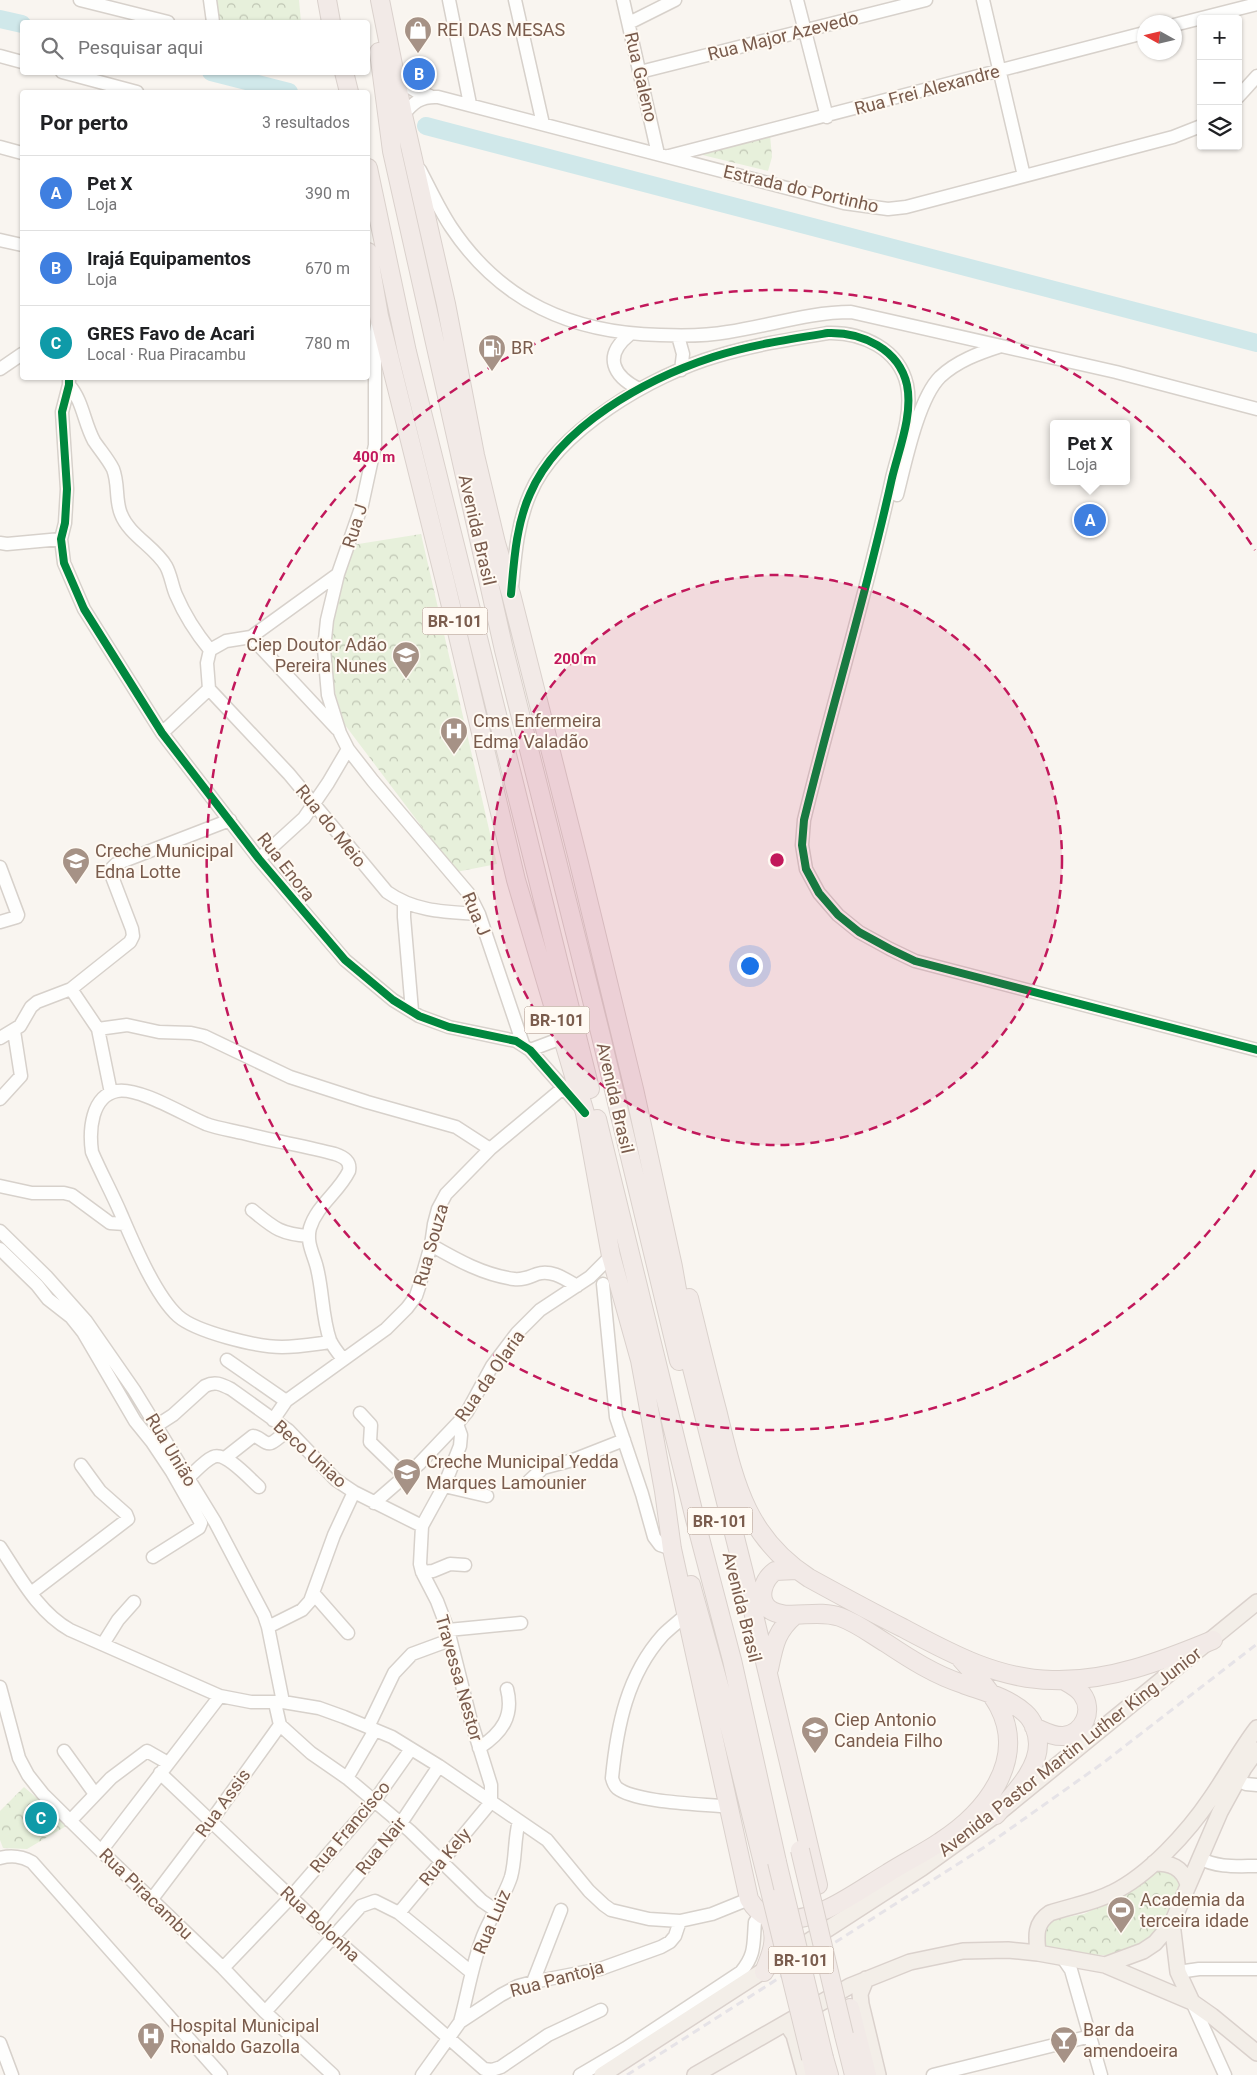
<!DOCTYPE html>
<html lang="pt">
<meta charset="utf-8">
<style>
:root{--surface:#fff;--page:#f2f2f2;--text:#202124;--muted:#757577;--line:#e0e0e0;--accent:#5c5450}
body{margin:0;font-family:Roboto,sans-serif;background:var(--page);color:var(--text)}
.controls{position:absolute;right:15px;top:15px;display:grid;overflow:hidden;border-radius:5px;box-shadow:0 1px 4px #0004}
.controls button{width:45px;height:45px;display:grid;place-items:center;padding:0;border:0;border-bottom:1px solid var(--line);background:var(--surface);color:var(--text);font:25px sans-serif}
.compass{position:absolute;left:1137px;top:15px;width:45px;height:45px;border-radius:50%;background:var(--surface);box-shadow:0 1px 4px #0004;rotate:278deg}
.you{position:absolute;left:749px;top:965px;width:18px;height:18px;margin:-12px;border:4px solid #fff;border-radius:50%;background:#1a73e8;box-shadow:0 0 0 8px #1a73e833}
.badge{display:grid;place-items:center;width:32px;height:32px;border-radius:50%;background:var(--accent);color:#fff;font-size:16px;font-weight:700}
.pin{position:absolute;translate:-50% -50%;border:2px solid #fff;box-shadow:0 1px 5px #0006}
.popup{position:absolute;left:1050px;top:420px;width:80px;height:65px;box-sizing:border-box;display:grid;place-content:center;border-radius:5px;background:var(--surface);filter:drop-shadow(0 1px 4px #0005);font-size:16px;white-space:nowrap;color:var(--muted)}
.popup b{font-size:19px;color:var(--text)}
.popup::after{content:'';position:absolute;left:50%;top:100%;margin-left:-10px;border:10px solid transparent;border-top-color:var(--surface)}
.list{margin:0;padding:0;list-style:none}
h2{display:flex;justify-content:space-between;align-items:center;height:65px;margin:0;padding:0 20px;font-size:21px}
h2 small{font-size:16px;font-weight:400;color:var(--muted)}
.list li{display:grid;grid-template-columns:32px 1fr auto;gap:15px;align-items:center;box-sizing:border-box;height:75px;padding:0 20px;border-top:1px solid var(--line)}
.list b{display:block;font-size:19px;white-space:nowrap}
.list p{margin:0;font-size:16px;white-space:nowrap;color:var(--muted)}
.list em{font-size:16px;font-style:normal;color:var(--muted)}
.icon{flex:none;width:28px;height:28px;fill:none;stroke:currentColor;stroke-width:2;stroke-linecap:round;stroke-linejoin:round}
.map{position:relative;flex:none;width:1257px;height:2075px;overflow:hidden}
.search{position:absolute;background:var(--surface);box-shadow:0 1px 4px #0004;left:20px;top:20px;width:350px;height:55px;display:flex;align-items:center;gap:12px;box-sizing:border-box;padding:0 18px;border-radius:5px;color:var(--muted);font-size:19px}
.panel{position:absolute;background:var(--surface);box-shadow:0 1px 4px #0004;left:20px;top:90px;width:350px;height:290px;border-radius:5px}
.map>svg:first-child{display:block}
.park{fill:url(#park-crowns)}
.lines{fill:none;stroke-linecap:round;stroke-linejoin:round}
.river{stroke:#d0e8ea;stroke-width:18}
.minor-casing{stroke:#d7d1cb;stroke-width:15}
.major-casing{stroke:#dad1cc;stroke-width:18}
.highway-casing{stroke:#dad1cc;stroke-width:20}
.minor{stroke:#fefefd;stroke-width:12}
.major{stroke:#f3eee8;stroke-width:15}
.highway{stroke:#f2eae7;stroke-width:18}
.rail{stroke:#e6e3e7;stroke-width:3;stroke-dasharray:8 5;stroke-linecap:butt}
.highway-bridge-casing{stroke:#dad1cc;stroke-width:20;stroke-linecap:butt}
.highway-bridge{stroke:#f2eae7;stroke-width:18}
.cycleway-casing{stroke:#fffaf3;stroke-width:11}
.cycleway{stroke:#00873e;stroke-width:8}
.ring{fill:none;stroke:#c2185b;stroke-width:2.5;stroke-dasharray:9 6}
.labels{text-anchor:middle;stroke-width:4;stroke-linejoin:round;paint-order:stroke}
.shield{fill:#fffaf3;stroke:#a28b7f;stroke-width:1}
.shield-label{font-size:16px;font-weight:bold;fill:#7a5c4d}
.poi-label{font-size:18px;fill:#7a5c4d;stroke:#fffaf3;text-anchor:start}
.street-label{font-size:18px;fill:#7a5c4d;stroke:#fffaf3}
.centre{fill:#c2185b;stroke:#fffaf3;stroke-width:2.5}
.ring-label{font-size:15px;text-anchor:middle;font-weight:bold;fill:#c2185b;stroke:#fffaf3;stroke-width:4;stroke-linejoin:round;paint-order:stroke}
</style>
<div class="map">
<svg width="1257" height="2075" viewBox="0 0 1257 2075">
<defs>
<pattern id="park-crowns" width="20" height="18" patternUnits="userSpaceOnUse" patternTransform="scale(1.25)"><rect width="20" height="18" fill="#e7f0db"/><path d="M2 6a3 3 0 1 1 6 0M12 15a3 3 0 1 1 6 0" fill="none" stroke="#c0c6b4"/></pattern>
</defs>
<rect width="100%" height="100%" fill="#f9f5f0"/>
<!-- park -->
<path class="park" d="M214,0H299L301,22H217Z
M770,135L772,157L768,171L690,152Z
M421,534L497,864L456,872L345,725L336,696L332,680L329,644L340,583L352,545Z
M24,1787L68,1825L27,1849L3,1848L0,1840V1811Z
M1169,1866L1180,1882C1169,1910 1156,1943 1124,1953C1105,1959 1072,1951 1051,1950L1044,1945L1045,1926L1057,1919L1084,1914L1122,1895L1159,1868Z"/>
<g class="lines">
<!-- river -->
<path class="river" d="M0,19L22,24
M211,72L289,92
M426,126L1257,343"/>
<!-- minor casing -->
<g class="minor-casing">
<path id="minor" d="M80,0L168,22
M210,0L213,22
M449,0L470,104
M515,0L543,124
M623,0L658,154
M797,0L827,117
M983,0L1024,176
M629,23L675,0
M1174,25L1257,4
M0,56L22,62
M62,72L137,92
M640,72L926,0
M396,79L416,91L430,96
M1238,97L1257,76
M403,115C413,103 420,96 438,97L844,203L888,209L906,207L1173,137L1201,126
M0,147L22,153
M669,156L1144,33
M420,170C430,189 439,209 451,227C501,302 572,333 660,335C683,336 706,336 728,332C769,326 809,312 851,312L1116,372L1257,409
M0,240L22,245
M378,320L375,338V445L362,505L338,574L327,620L324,649L328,695L340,733L348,749L373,781L469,894L479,914L523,1044
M629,335C603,356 613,376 639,389
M678,336L683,354L681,370
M0,369L22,354
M69,378V385L62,412L67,489L65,523L61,539L64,563L84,609L162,733L259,859L345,960L393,1000L419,1016L449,1027L516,1041L530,1050L582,1109
M69,385C83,401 84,423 94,441C100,450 108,459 113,469C119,484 115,500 121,514C129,535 155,547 166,566C171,575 172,586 176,595C185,616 196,633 210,650
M897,495C905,464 918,399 940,377C957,361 979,353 1001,346
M0,543L7,544L61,539
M512,587C515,556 517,524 530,494C557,430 652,375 717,356C753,345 791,339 828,333C862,332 899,349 907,385C913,415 899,449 892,478C867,593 832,705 804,820L802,845L806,869L819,893L838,915L859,932L890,949L915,961L1257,1050
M251,637L337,729
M209,689L289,774L387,892C415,912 446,912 479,914
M162,733L209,689L207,663L210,650L226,641L251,637L338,574
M259,859L304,818L328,783L348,749
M0,867L18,915L17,917L0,922
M404,903V917L412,1011
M71,989L98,1029L111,1093
M98,1029L127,1025L159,1032L191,1033L204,1036L290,1077L367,1102L456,1127L490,1149
M0,1038L20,1026L31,1007L37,1002L71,989L130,942L133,936L132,929L111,874L112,868L116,864L230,820
M530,1050L562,1038
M0,1099L21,1076L14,1031
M0,1186L32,1193H64L72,1195L110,1223L125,1224
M252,1210C274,1228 280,1234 309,1236
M0,1231L46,1276L86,1321L134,1390L215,1522L264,1615L268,1627L283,1702
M431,1245C457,1260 484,1275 514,1279C523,1280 529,1277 537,1274C551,1269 565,1279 577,1286
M0,1249L37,1285L48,1299L71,1317L83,1332L135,1421L152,1442L172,1472L201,1523L199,1528L153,1557
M603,1284L616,1417L642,1494L654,1537L660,1545L672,1549
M331,1342C315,1344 298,1347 282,1347C257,1347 196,1332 178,1316C155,1295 133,1242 121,1214C112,1193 101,1173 92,1152C89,1131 91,1096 117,1091C139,1087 184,1115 206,1124C217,1128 230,1130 243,1133C273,1141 305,1146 335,1154C344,1157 351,1161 349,1171C339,1192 317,1205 310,1228C306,1243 314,1255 317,1268C323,1292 322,1317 330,1340C333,1347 338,1353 343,1359
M227,1360L286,1401
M360,1413L371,1425L370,1442L405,1476
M273,1420L286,1401L386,1329L407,1308L416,1296L419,1287L431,1245L434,1224L438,1209L446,1194L490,1149L563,1088
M156,1426L173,1415L205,1386C215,1381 221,1384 231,1389L288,1430L336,1480L354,1492L422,1526
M225,1458L253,1436C259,1436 265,1445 271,1443C276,1441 283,1434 288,1430
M188,1478C195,1472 204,1461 213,1457C225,1451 249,1478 259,1487
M529,1481L543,1468L573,1460L624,1440
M444,1486L487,1496
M374,1503L419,1464L457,1424L467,1412L492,1366L517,1333L540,1310L590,1277L611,1256
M0,1547C20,1577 38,1612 70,1630L220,1696L251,1702H283L319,1708L344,1717L392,1737L439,1766L547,1840L589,1891L604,1905L611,1910L649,1919L680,1921L712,1914L749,1899
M422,1572L433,1571L450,1564L465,1565
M31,1593L128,1519L126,1514L100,1491L81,1465
M313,1593L348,1633
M686,1615C678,1622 670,1628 663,1635C627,1675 617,1726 612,1778C613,1782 614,1785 617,1788C636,1803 704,1804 729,1807
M268,1627L302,1610L310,1601L334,1535L354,1492
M448,1630L521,1623
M103,1644L118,1620L134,1602
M0,1687L19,1758L28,1775L43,1794L101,1851L223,1968L265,2012L333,2075
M280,1725L311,1753L347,1778L410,1831L482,1901L495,1910
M368,1727L394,1673L412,1654L450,1640
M479,1748C502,1733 514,1716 507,1689
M64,1751L95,1794
M160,1773L332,1936L484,2069L492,2070L501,2067L548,2035L601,2010
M347,1778L375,1730
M1237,1780L1246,1784L1257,1785
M70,1821L111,1778L147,1751L168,1763
M101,1851L220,1696
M0,1858C12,1855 21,1856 32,1862L221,2075
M1199,1858C1218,1868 1236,1866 1257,1866
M152,1899L211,1821L280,1725L275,1703
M399,1913L491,1802V1785L471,1721L448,1630L437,1601L422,1572L420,1564L422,1526L444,1486L460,1446L461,1435L457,1424
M319,1922L401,1823L439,1766
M1062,1957L1071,1970L1101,2075
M223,1968L291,1897L375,1800L411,1749
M1178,1972L1199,1969H1257
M533,1982L561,1910
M1192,2002L1225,2075
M265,2012L361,1906L375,1901L399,1913L471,1972
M460,2022C468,1993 472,1964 483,1936C491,1916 504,1898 511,1877C516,1859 514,1839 519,1821
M0,2043L12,2075
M422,2075L460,2022L501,1995L518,1986L533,1982L600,1969L661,1947L670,1942L675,1936L680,1921
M580,2075L626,2048L741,1972C756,1954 753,1944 755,1922L761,1914
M933,2075L1091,2036"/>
</g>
<!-- major casing -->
<g class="major-casing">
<path id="major" d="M1154,1863C1171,1863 1182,1867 1188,1884
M1172,1923L1178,1972L1192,2002
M1038,1953C1036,1935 1035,1923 1050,1913C1071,1906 1093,1903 1112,1893C1149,1875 1188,1832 1211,1798C1227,1775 1240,1750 1257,1728
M1105,1965L1192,2002L1212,2016L1257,2053
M866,1979L860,1994L861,2004L878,2075
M786,2023L794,2035L805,2075
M602,2075L922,1868L996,1815L1257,1602
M695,2075L850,1986L910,1962L963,1951L1008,1950L1038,1953L1105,1965L1143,1951L1155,1943L1172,1923L1220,1812L1244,1768L1257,1750"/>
</g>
<!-- highway casing -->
<g class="highway-casing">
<path id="highway" d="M327,0L331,22
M380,0L403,115L446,304L475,455L496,543L511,594L579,863L634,1089L673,1267L688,1352L744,1573L818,1885
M379,52L392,151L504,650L601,1036L679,1361
M344,72L349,92
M368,168L407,352L590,1089
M368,252L379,316L445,581L516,880L585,1113L611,1256L640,1360L664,1491L672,1549L749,1899C756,1911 766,1920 782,1920C820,1921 856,1892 888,1873C905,1862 924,1853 940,1842C985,1813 1027,1761 999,1707C990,1689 974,1674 961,1659
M597,1119L695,1519L732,1660L777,1862
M689,1298C698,1335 707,1373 717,1410C734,1479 744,1536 809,1578C840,1595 871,1612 903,1628C950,1653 997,1679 1052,1680C1108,1682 1162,1661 1213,1640
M797,1570L775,1571C764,1579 756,1598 769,1609C786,1622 816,1608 840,1617C857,1623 871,1634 886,1643C910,1659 935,1675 963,1684C985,1692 1007,1697 1025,1713C1033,1720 1038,1733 1038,1744C1038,1771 1012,1795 996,1815
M691,1585L723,1700L772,1899
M769,1669C774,1645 776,1631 795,1615
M1034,1727C1044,1731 1053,1737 1064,1736C1084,1733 1094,1710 1082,1694C1077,1687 1070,1684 1063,1680
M764,1972C771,1955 778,1939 770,1921
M850,2008L867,2075
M844,2035L854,2075
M811,2058L815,2075
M824,2058L829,2075"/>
</g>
<!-- minor -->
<use href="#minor" class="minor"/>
<!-- major -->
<use href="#major" class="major"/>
<!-- highway -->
<use href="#highway" class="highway"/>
<!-- rail -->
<path class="rail" d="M627,2075L983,1848L1103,1763L1257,1644"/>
<!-- highway-bridge casing -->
<g class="highway-bridge-casing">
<path id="highway-bridge" d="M800,1850L844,2035
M777,1862L824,2058
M772,1899L811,2058"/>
</g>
<!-- highway-bridge -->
<use href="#highway-bridge" class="highway-bridge"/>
<!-- cycleway casing -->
<g class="cycleway-casing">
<path id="cycleway" d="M69,378V385L62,412L67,489L65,523L61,539L64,563L84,609L162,733L259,859L345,960L393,1000L419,1016L449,1027L516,1041L530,1050L585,1113
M511,594C514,561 516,525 530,494C559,426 646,379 713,357C750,345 790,339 828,333C862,332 899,349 907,385C913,415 899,449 892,478C867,593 832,705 804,820L802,845L806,869L819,893L838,915L859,932L890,949L915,961L1257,1050"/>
</g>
<!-- cycleway -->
<use href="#cycleway" class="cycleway"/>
</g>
<!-- distance rings -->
<circle cx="777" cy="860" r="285" fill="#c2185b" fill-opacity=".12"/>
<g class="ring">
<circle cx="777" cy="860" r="285"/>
<path d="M1255 1170A570 570 0 1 1 1255 550"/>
</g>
<!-- icons -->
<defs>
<g id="shop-pin" transform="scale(1.4375)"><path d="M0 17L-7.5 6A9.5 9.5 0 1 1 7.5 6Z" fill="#a69286" stroke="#fffaf3"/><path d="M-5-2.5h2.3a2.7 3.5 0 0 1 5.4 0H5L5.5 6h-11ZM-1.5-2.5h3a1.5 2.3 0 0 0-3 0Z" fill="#fff"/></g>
<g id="fuel-pin" transform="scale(1.4375)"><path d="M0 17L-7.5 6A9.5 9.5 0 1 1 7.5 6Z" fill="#a69286" stroke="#fffaf3"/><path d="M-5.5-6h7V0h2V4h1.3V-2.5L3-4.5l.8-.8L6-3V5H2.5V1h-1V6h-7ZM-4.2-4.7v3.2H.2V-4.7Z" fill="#fff"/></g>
<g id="school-pin" transform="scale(1.4375)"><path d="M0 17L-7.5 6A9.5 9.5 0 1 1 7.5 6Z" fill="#a69286" stroke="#fffaf3"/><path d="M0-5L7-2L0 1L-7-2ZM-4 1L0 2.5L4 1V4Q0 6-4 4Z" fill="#fff"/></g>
<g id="hospital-pin" transform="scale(1.4375)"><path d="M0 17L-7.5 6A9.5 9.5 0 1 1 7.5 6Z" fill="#a69286" stroke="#fffaf3"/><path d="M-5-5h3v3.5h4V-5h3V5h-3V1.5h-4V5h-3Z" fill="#fff"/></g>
<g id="stadium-pin" transform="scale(1.4375)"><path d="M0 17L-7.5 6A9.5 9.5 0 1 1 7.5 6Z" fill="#a69286" stroke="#fffaf3"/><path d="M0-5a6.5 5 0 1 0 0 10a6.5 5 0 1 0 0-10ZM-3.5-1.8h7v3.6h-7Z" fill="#fff"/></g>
<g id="bar-pin" transform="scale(1.4375)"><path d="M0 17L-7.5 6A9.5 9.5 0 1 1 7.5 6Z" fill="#a69286" stroke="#fffaf3"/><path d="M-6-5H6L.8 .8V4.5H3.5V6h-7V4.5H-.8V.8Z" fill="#fff"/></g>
</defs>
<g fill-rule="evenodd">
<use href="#shop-pin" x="418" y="30"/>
<use href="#fuel-pin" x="492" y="348"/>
<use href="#school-pin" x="406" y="655"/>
<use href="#hospital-pin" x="454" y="731"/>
<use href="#school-pin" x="76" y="861"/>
<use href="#school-pin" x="407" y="1472"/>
<use href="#school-pin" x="815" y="1730"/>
<use href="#stadium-pin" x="1121" y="1910"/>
<use href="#hospital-pin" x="151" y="2036"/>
<use href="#bar-pin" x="1064" y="2040"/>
</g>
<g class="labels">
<!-- shield labels -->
<g class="shield">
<rect x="422.5" y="607.5" width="65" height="27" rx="4"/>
<rect x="524.5" y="1006.5" width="65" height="27" rx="4"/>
<rect x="687.5" y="1507.5" width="65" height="27" rx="4"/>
<rect x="768.5" y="1946.5" width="65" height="27" rx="4"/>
</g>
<g class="shield-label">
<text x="455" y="627">BR-101</text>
<text x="557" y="1026">BR-101</text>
<text x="720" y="1527">BR-101</text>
<text x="801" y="1966">BR-101</text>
</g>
<!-- poi labels -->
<g class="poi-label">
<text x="437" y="36">REI DAS MESAS</text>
<text x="511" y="354">BR</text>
<text x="387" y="651" text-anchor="end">Ciep Doutor Adão<tspan x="387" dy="21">Pereira Nunes</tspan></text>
<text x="473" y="727">Cms Enfermeira<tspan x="473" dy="21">Edma Valadão</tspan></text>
<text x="95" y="857">Creche Municipal<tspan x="95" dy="21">Edna Lotte</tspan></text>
<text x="426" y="1468">Creche Municipal Yedda<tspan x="426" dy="21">Marques Lamounier</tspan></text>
<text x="834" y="1726">Ciep Antonio<tspan x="834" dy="21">Candeia Filho</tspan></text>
<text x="1140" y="1906">Academia da<tspan x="1140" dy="21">terceira idade</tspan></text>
<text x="170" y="2032">Hospital Municipal<tspan x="170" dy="21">Ronaldo Gazolla</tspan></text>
<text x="1083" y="2036">Bar da<tspan x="1083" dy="21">amendoeira</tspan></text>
</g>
<!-- street labels -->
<g class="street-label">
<text transform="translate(783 36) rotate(-14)" y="6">Rua Major Azevedo</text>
<text transform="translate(641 77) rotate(77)" y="6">Rua Galeno</text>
<text transform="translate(927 90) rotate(-15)" y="6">Rua Frei Alexandre</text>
<text transform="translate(801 189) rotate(13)" y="6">Estrada do Portinho</text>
<text transform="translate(355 526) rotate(-72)" y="6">Rua J</text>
<text transform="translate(477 530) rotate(77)" y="6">Avenida Brasil</text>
<text transform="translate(331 826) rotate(51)" y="6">Rua do Meio</text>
<text transform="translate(286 867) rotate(52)" y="6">Rua Enora</text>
<text transform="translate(476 914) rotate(67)" y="6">Rua J</text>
<text transform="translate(615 1098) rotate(77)" y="6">Avenida Brasil</text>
<text transform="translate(431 1245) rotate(-74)" y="6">Rua Souza</text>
<text transform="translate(490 1376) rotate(-55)" y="6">Rua da Olaria</text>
<text transform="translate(171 1450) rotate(59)" y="6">Rua União</text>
<text transform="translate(310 1454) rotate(42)" y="6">Beco Uniao</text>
<text transform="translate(742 1607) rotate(76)" y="6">Avenida Brasil</text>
<text transform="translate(459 1678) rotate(74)" y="6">Travessa Nestor</text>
<text transform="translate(1070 1752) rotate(-38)" y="6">Avenida Pastor Martin Luther King Junior</text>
<text transform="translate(223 1803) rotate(-54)" y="6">Rua Assis</text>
<text transform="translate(350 1827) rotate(-50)" y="6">Rua Francisco</text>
<text transform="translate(381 1846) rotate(-51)" y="6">Rua Nair</text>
<text transform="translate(445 1857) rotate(-50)" y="6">Rua Kely</text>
<text transform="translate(146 1894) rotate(44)" y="6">Rua Piracambu</text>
<text transform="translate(492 1922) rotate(-67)" y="6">Rua Luiz</text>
<text transform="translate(320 1924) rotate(43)" y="6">Rua Bolonha</text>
<text transform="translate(557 1979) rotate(-15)" y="6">Rua Pantoja</text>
</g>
</g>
<circle cx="777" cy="860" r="8" class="centre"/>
<g class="ring-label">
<text x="374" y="462">400 m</text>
<text x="575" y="664">200 m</text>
</g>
</svg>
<div class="controls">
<button>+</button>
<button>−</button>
<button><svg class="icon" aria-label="layers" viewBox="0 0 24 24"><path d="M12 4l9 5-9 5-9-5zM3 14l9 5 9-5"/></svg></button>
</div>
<svg class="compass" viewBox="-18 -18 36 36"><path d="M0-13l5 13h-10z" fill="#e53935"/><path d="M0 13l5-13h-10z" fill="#757577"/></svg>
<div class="you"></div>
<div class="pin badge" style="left:1090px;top:520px;background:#3f7fe0">A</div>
<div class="popup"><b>Pet X</b>Loja</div>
<div class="pin badge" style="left:419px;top:74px;background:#3f7fe0">B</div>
<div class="pin badge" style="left:41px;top:1818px;background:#0f9aa8">C</div>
<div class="search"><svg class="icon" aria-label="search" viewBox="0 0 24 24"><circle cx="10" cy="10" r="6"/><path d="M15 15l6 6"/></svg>Pesquisar aqui</div>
<section class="panel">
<h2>Por perto<small>3 resultados</small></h2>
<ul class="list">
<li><span class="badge" style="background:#3f7fe0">A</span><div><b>Pet X</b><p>Loja</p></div><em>390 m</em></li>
<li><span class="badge" style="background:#3f7fe0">B</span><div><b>Irajá Equipamentos</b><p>Loja</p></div><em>670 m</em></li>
<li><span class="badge" style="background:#0f9aa8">C</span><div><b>GRES Favo de Acari</b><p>Local · Rua Piracambu</p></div><em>780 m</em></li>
</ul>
</section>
</div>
